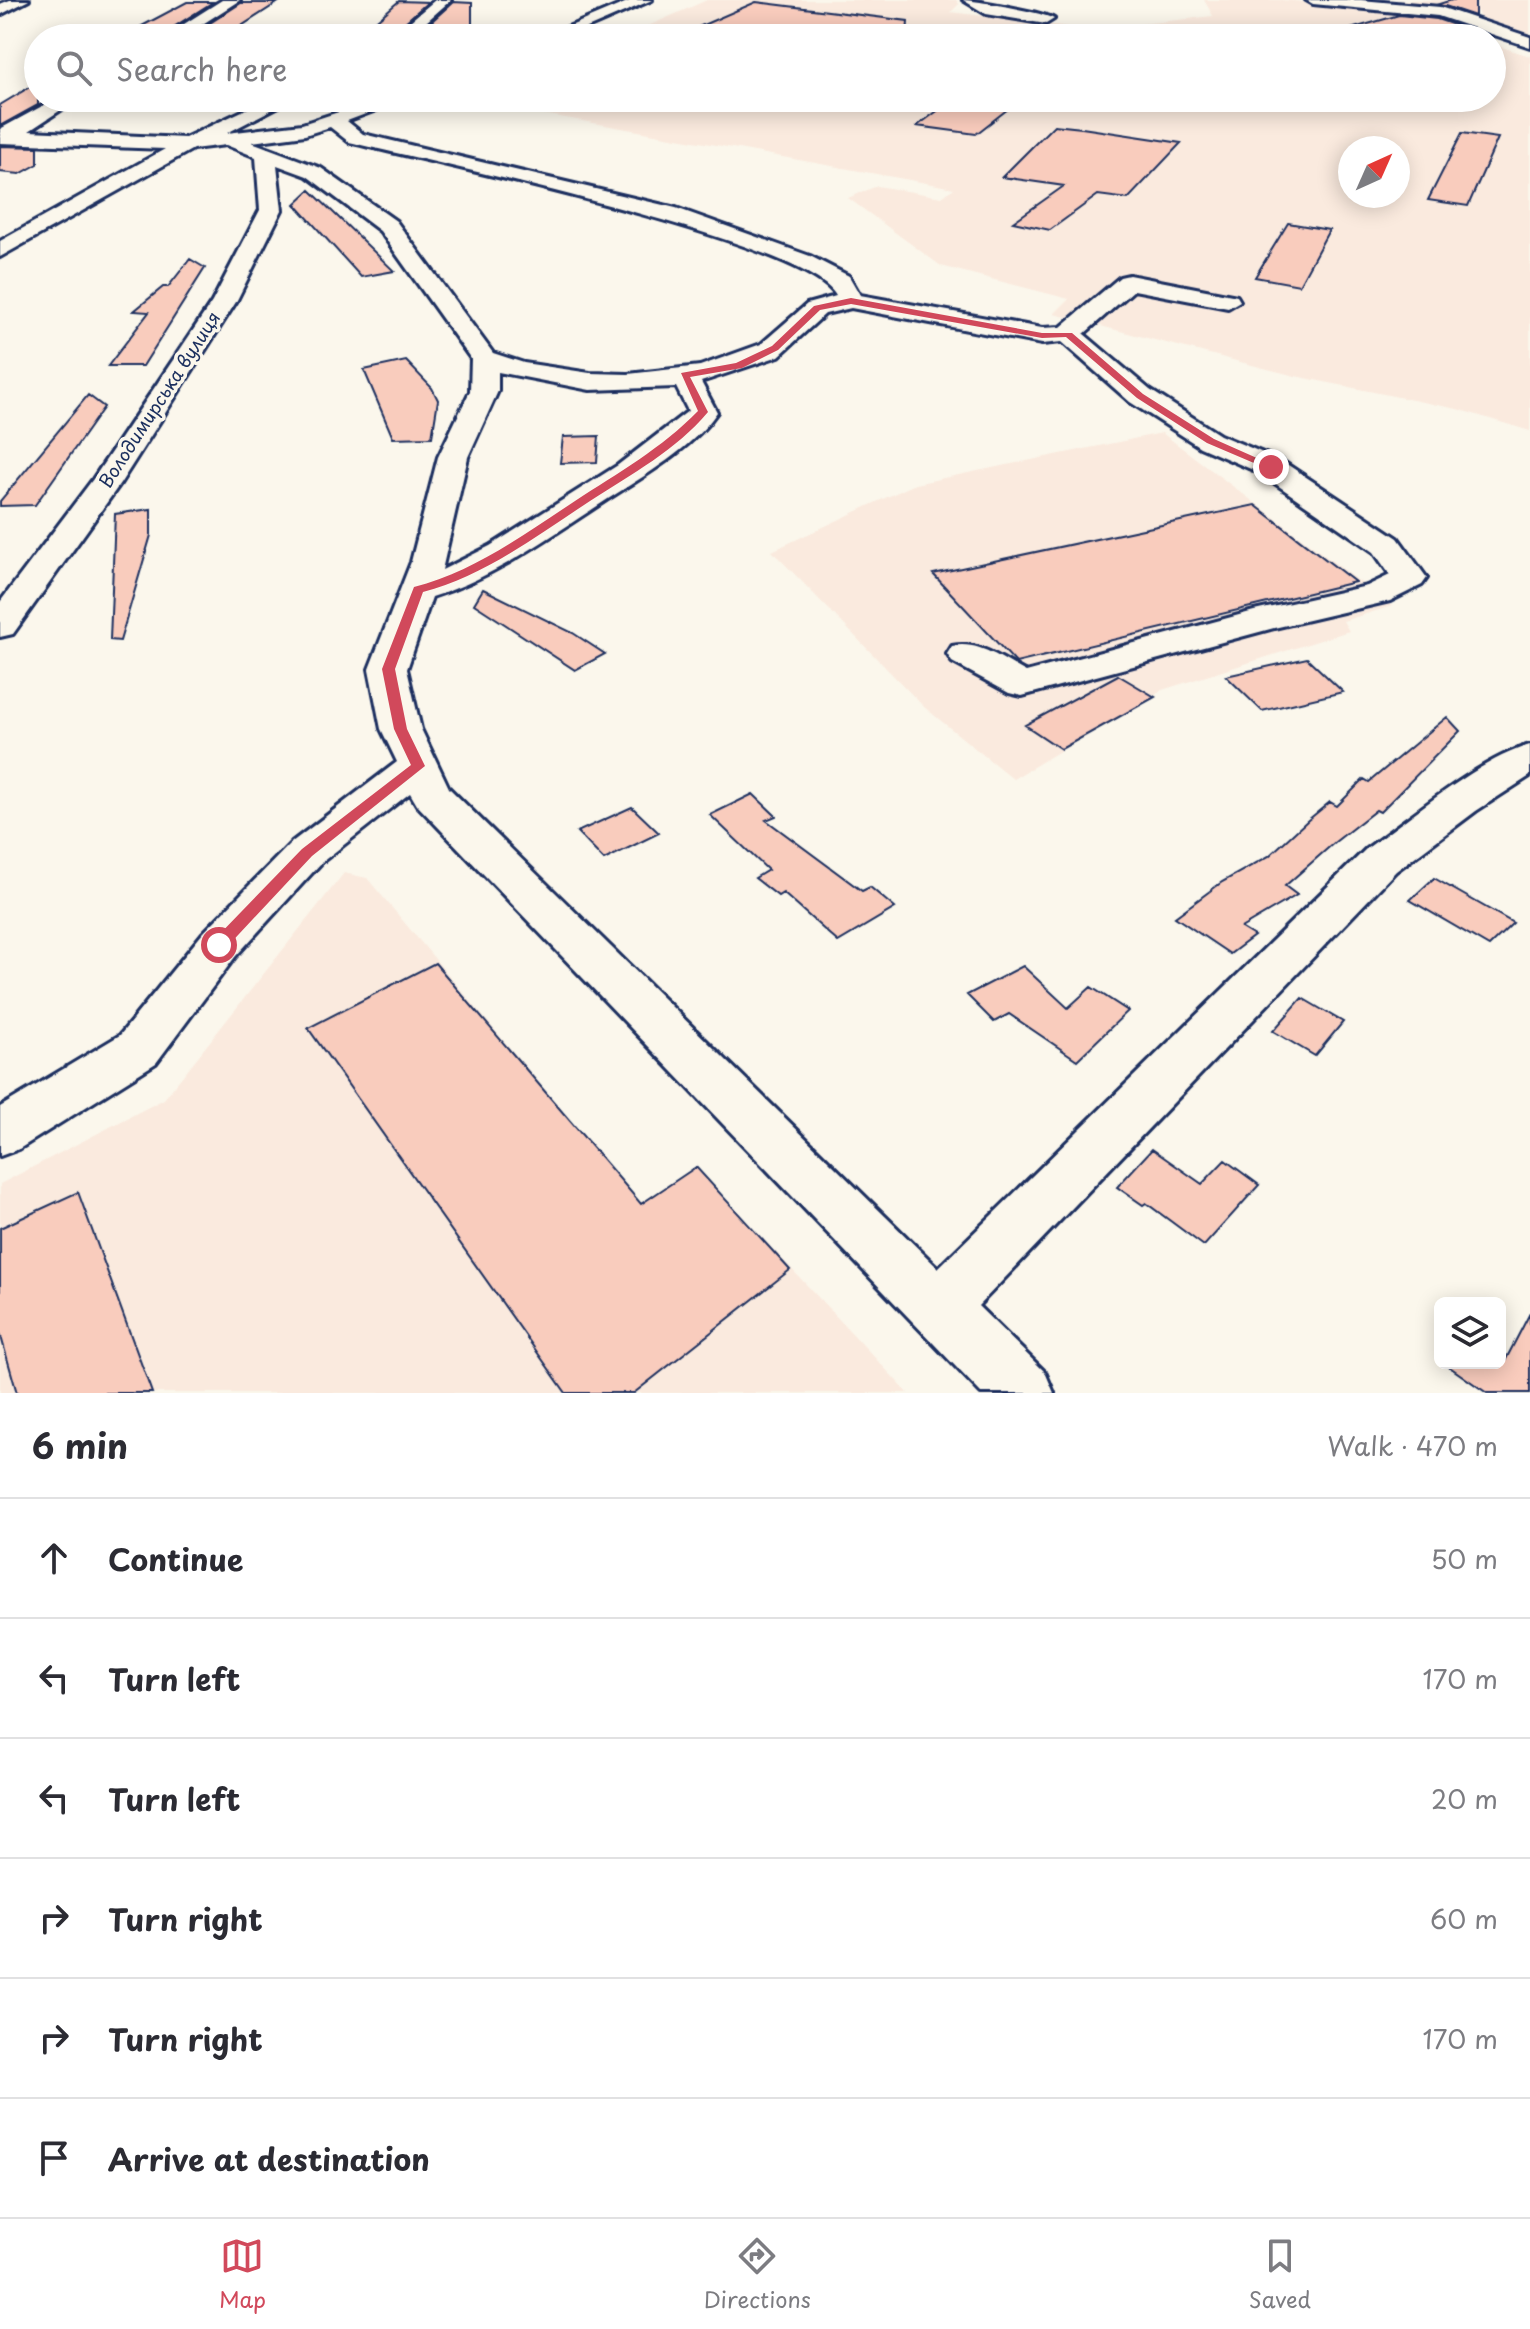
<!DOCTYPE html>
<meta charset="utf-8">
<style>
:root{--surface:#fff;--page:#f7f7f7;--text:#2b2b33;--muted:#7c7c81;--line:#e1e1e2;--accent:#d1495b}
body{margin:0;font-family:"Playpen Sans",sans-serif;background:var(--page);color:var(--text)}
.controls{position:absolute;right:24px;bottom:24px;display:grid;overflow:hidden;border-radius:12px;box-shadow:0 4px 20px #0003}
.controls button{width:72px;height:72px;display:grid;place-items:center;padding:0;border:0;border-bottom:2px solid var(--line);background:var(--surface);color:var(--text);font:40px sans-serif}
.compass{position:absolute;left:1338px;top:136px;width:72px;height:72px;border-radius:50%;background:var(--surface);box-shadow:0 4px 20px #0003;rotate:45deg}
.stop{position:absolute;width:24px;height:24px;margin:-18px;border:6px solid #d1495b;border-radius:50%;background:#fff}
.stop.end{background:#d1495b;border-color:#fff;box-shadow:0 2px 8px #0008}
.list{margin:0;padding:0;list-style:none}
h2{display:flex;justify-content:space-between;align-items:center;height:104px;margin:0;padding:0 32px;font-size:34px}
h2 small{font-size:26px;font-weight:400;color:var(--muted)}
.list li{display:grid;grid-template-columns:52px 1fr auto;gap:24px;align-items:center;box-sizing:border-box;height:120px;padding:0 32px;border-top:2px solid var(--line)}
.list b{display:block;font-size:30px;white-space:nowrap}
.list em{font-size:26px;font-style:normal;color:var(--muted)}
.icon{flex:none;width:44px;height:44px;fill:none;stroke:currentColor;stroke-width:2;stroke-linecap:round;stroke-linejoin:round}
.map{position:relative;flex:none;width:1530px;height:1393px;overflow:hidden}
.search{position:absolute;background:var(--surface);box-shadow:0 4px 20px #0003;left:24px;right:24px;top:24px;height:88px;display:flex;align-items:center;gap:20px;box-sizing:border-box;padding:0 28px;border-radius:44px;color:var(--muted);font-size:30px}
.sheet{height:824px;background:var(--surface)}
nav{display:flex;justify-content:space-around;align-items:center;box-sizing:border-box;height:112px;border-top:2px solid var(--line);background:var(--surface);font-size:22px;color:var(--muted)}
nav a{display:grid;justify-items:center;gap:4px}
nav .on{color:var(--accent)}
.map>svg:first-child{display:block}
.built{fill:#faeade;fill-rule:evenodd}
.building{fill:#f9ccbd;stroke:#1b2f5e;stroke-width:2}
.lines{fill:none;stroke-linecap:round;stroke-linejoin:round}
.minor-casing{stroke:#1b2f5e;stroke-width:6}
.minor{fill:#fbf7ec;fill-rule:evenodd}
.route{fill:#d1495b}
.labels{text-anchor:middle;stroke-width:7;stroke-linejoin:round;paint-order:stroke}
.far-street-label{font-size:18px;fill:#1b2f5e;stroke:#fbf7ec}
</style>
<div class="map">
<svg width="1530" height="1393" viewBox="0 0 1530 1393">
<rect width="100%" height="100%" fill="#fbf7ec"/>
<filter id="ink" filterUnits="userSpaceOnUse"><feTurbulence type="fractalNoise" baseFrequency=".0125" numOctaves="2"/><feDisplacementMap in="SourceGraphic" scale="16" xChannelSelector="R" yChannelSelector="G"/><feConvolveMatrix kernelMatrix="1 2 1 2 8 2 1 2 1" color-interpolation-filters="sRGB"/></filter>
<g filter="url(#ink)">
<!-- built -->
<path class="built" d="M707,0H956L959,4L951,12L1109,32L1115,27L1213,16L1204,0H1281L1378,8L1470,27L1489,38H621Z
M1338,0H1530V38L1482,22L1477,11Z
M1492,44L1530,56V431L1457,409L1295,376L1054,314L1069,299L941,266L848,198L877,186L942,197L954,188L477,102L486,98H1492ZM1350,148H1398V196H1350Z
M1162,433L1392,606L1343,621L1349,631L1162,690L1013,779L924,707L772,551L915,484Z
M344,873L367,878L640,1203L696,1167L908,1393H0V1184L164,1099Z"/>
<!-- building -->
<path class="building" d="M1452,0H1475V16L1439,4Z
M399,1L428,2L387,38H356Z
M187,2H213L161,35H125Z
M453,2L472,3V38H413Z
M756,2L908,21L907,38H673Z
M241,3H277L226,36H190Z
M1399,15L1437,19L1475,32L1476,38H1348L1347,30Z
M38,82V105L0,126V105Z
M955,98H1022L976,134L917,126Z
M1054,125L1082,128L1181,143L1128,199L1098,195L1050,230L1013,222L1064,186L1002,177Z
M1462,133L1498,138L1468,206L1428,200Z
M0,146L38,147V164L20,174L0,172Z
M310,190L394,271L361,277L295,204Z
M1288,223L1329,230L1299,285L1255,277Z
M190,259L205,268L143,366H108L149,312L134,311L163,287H168Z
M406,361L432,388L438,400L432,437L393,438L364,370Z
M88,395L104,407L35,505L0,506V501Z
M599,436L597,462L560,463L563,437Z
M1255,505L1355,582L1016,663L933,574Z
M151,509V535L120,641L110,640L115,514Z
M483,589L573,633L605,654L575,670L474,604Z
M1307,658L1343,692L1262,711L1226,676Z
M1118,675L1155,697L1061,749L1025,725Z
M1447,717L1460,731L1380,812L1376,810L1335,842L1285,886L1297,895L1241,928L1254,936L1230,954L1175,917L1222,882L1269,856L1308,820L1330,802L1337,806L1364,779L1369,782Z
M753,794L776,816L766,820L862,891L870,887L895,908L838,942L783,893L778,896L755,878L768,870L710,815Z
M632,807L659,833L604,860L577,832Z
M1434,878L1513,923L1489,946L1410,900Z
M435,963L641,1204L696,1167L790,1270L634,1393H566L308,1028Z
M1023,966L1068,1008L1091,987L1128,1011L1077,1060L1009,1014L994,1022L967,995Z
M1302,998L1343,1022L1315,1056L1273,1031Z
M1152,1149L1202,1184L1225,1160L1259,1185L1204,1246L1146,1203L1143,1205L1117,1187Z
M78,1192L152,1393H17L0,1333V1228Z
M1530,1313V1393H1487L1444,1363H1504Z"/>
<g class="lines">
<!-- minor casing -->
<g class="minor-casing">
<path id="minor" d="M10,0H29L0,15V4Z
M222,0H240L181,38H162Z
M435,0H451L408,38H390Z
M632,0H652L564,38H542Z
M963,0C975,0 1046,13 1054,19L1046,24L986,14Z
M1306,0H1361L1440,7L1530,37V47L1438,16L1313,4Z
M57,98H79L29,131L185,138L270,98H294L227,133L302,124L381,98H408L347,121L363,134L676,208L810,256L849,276L860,295L1042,328L1061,327L1120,277L1129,275L1237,296L1240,301L1228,308L1134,290L1084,334L1150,390L1220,435L1282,461L1398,538L1427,578L1422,585L1390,601L1274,628L1022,696L1009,693L952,662L947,654L952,646C979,640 1003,660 1026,672L1254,611L1367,586L1390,575L1374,552L1260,473L1200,447L1130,402L1062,342L1042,344L851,308L825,314L779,356L701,382L717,412C692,449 645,475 608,499C551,536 497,576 432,597L407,669L421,729L449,788L938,1268L1366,849C1410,818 1479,759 1530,745V776L1476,811L1396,871L978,1306L1045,1372L1054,1393H981L417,805L410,793L322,862L235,957L156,1063L19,1149L0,1156V1107L120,1035L203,933L292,842L397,762L381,729L369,669L411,562L438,457L470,391L471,359L380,231L307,176L277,165L282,210L236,302L120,484L13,634L0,637V602L93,479L212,302L260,210L256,157L226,145L193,149L0,257V241L165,149L0,143V129ZM330,127L349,142C426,161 807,241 836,296L807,304L761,344L700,366L628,374L590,373L524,363L493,353L396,221L321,168L252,142L305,135ZM498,372L590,390L676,387L688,411L618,465L490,546L442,570L468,457L498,391Z"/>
</g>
<!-- minor -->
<use href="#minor" class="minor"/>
</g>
</g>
<!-- route -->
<path class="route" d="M851,298L1042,333H1072L1143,394L1214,439L1277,467L1268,469L1207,443L1137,398L1066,337L1042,338L851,304L820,310L778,350L742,368L690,377L708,412C676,450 632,474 590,501C538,535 483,577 423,592L395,669L407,729L425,766L312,856L225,949H213V941L302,849L411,765L394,729L382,669L414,587C472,573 525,534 575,501C618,473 662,448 698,411L681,373L736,363L772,346L814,306Z"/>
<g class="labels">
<!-- far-street labels -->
<g class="far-street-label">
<text transform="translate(160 400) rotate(-57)" y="6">Володимирська вулиця</text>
</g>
</g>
</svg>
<div class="controls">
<button><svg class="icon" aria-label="layers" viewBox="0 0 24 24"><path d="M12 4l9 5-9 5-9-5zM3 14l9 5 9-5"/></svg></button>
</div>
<svg class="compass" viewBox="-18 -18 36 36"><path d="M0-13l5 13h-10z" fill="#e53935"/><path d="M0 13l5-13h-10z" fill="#7c7c81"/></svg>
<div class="stop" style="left:219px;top:945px"></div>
<div class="stop end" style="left:1271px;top:467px"></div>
<div class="search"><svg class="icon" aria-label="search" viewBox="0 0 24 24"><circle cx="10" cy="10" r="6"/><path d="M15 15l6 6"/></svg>Search here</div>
</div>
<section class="sheet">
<h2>6 min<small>Walk · 470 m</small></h2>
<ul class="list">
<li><svg class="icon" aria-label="ahead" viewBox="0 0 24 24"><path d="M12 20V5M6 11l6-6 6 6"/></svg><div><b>Continue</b></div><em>50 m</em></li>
<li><svg class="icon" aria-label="left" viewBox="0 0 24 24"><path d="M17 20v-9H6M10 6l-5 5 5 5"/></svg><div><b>Turn left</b></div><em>170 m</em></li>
<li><svg class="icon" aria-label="left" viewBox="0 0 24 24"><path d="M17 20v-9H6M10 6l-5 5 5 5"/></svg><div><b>Turn left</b></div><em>20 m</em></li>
<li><svg class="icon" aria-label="right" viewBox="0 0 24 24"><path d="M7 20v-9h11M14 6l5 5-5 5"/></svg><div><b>Turn right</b></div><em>60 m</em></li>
<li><svg class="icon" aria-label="right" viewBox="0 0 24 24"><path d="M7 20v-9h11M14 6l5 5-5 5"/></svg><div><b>Turn right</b></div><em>170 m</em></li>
<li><svg class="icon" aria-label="arrive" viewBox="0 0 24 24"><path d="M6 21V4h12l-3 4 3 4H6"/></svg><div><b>Arrive at destination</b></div></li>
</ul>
</section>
<nav>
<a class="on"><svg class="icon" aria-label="map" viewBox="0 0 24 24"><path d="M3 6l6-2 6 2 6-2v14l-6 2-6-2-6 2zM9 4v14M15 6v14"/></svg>Map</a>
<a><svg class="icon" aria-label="directions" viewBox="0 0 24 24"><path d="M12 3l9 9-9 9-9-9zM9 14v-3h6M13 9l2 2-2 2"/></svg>Directions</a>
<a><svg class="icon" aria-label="saved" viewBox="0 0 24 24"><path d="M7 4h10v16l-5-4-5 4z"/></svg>Saved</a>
</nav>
